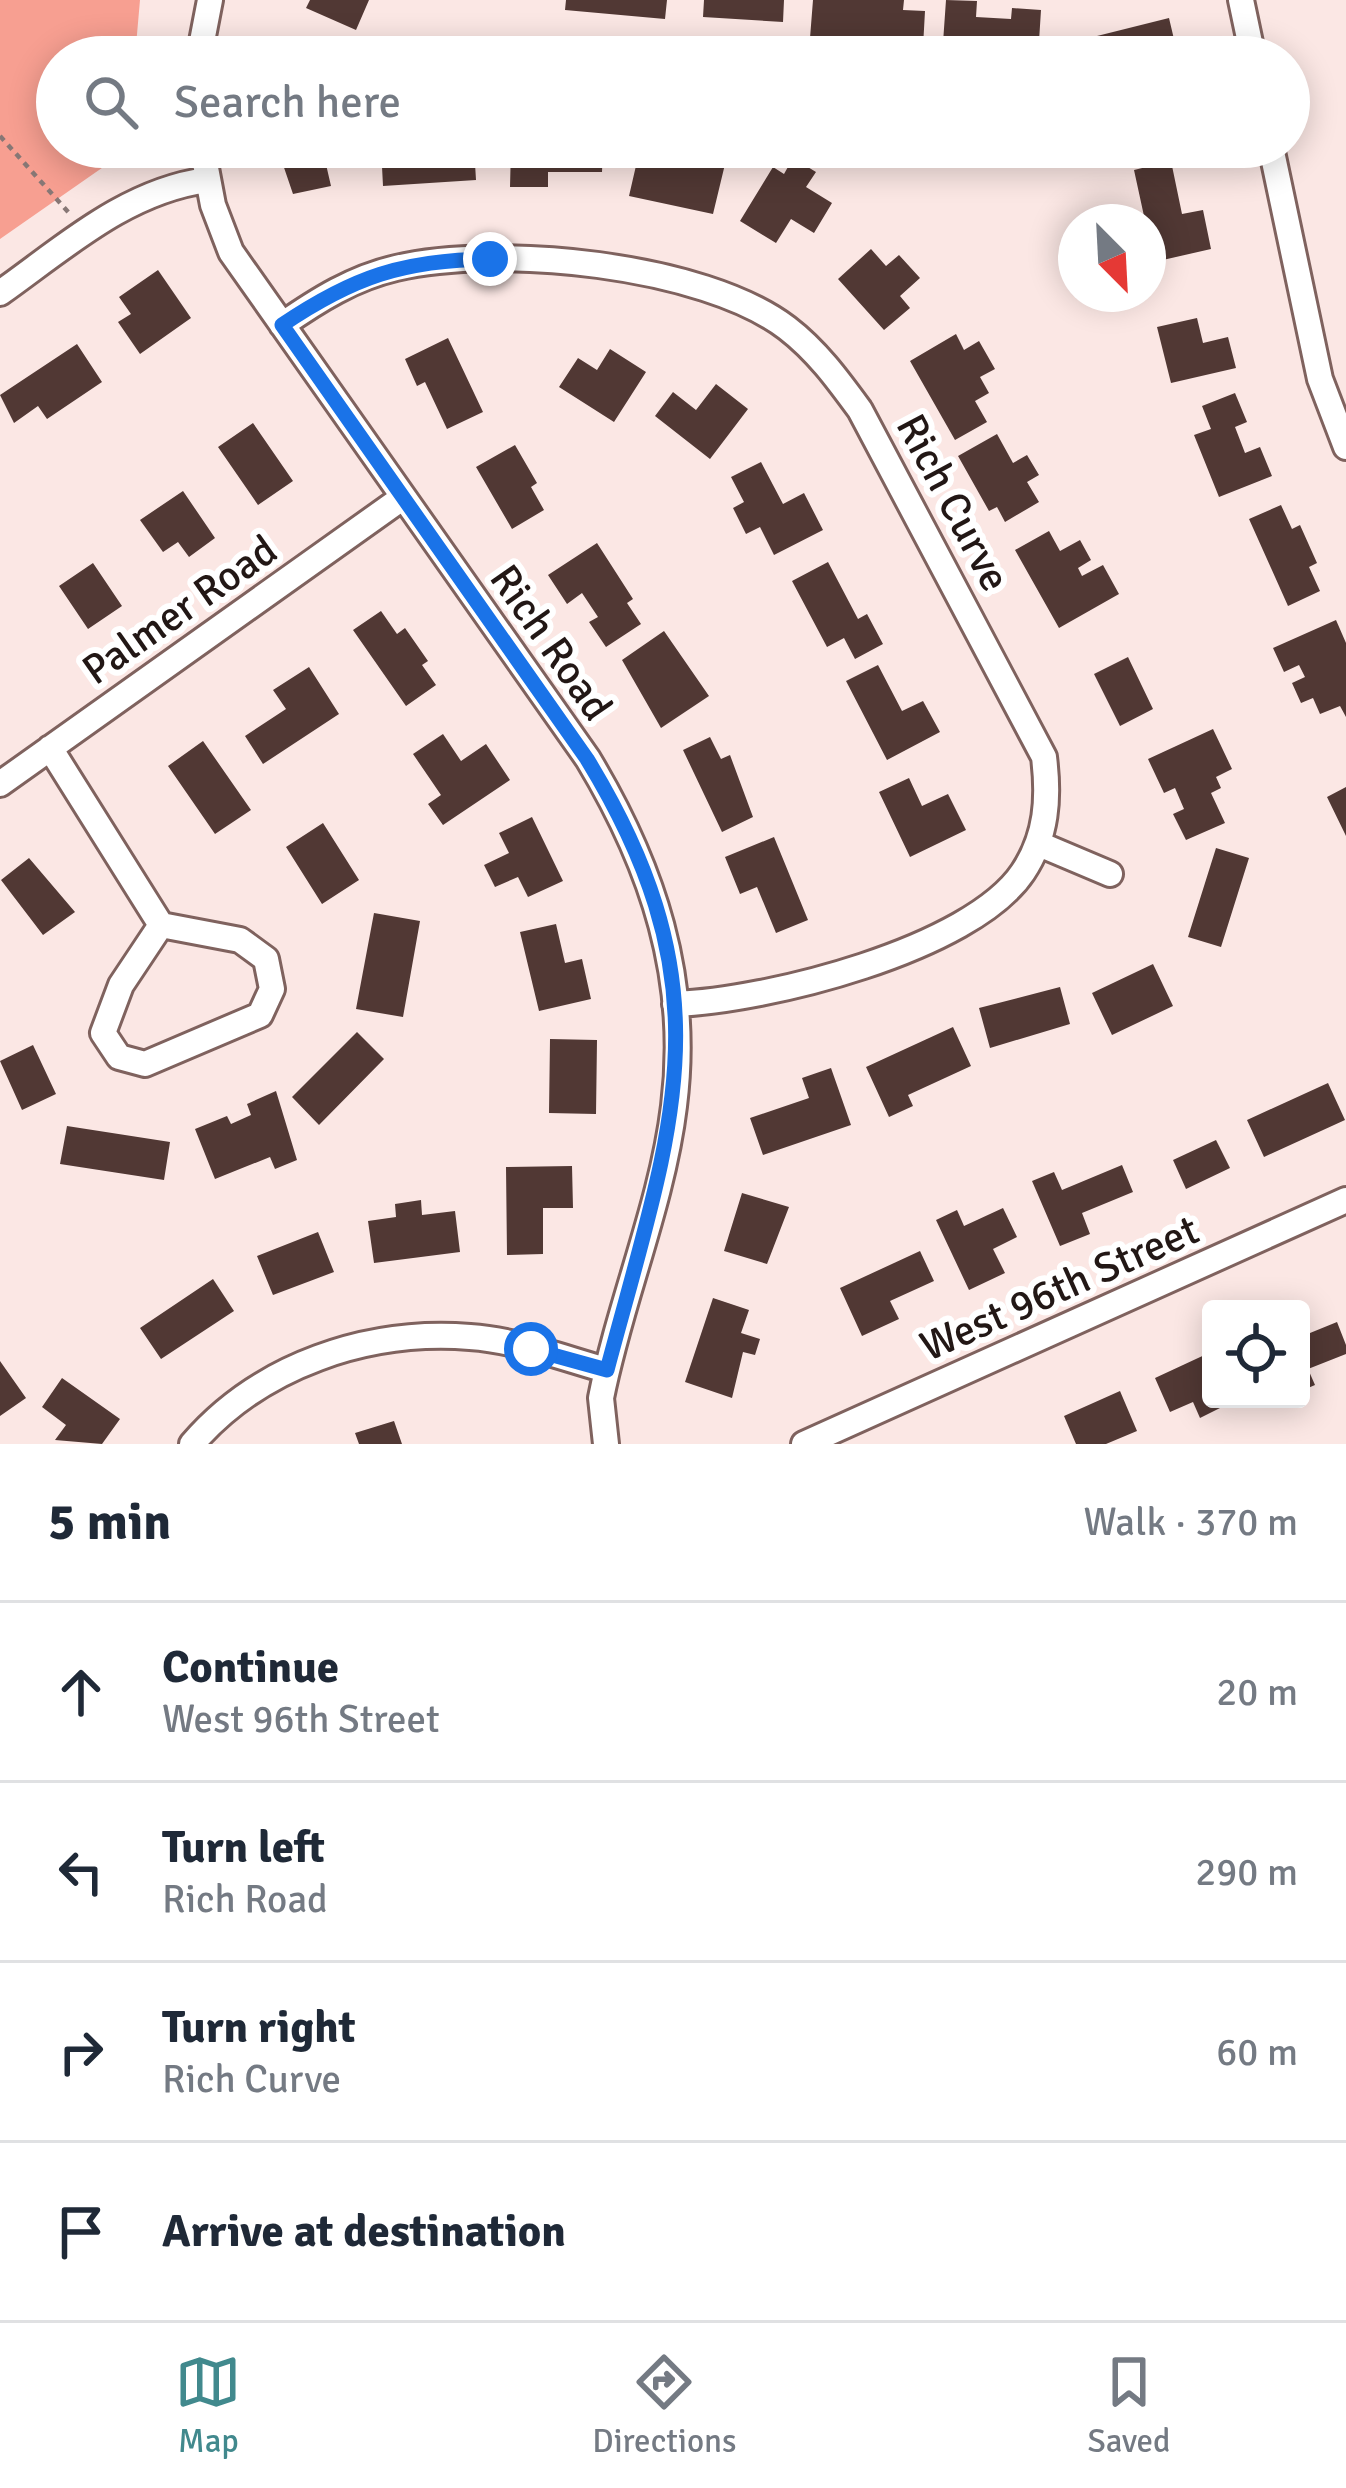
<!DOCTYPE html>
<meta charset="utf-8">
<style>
:root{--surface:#fff;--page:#f2f2f3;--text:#1f2937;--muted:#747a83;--line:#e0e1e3;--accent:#41898d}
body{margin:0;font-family:Signika,sans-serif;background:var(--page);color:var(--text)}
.controls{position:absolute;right:36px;bottom:36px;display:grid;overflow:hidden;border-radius:12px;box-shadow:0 6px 30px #0003}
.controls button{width:108px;height:108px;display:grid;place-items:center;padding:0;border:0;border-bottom:3px solid var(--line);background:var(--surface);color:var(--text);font:60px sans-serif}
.compass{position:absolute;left:1058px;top:204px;width:108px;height:108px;border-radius:50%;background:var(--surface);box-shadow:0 6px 30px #0003;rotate:156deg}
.stop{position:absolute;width:36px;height:36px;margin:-27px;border:9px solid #1a73e8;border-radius:50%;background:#fff}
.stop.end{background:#1a73e8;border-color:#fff;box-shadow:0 3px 12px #0008}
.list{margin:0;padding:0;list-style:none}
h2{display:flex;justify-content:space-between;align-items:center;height:156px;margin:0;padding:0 48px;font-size:51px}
h2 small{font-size:39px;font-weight:400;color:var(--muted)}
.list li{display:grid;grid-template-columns:78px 1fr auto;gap:36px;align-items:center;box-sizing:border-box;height:180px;padding:0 48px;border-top:3px solid var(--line)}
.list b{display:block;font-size:45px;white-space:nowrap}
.list p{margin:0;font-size:39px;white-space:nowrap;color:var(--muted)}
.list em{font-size:39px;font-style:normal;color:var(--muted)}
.icon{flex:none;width:66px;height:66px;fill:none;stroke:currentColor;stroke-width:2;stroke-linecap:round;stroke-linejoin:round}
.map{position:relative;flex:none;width:1346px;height:1444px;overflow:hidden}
.search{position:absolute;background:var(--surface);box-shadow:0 6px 30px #0003;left:36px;right:36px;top:36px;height:132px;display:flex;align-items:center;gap:30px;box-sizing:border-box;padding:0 42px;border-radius:66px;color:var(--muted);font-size:45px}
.sheet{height:876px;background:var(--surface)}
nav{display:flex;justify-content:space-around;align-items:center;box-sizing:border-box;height:168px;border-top:3px solid var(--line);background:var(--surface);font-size:33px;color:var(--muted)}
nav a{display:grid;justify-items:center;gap:6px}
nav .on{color:var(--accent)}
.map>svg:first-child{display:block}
.green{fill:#f79f91}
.building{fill:#513834}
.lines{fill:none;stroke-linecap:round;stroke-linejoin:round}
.street-casing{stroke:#7f625e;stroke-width:30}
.path{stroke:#877775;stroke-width:4.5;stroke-dasharray:6 6;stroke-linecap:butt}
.street{stroke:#fff;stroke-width:24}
.route{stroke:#1a73e8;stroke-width:15}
.labels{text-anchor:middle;stroke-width:12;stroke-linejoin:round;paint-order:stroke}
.street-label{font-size:42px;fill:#221715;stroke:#fff}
</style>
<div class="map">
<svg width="1346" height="1444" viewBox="0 0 1346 1444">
<rect width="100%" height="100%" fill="#fbe7e4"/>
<!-- green -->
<path class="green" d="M0,0H140L135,57H57V147H132L0,239Z"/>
<!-- building -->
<path class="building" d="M310,0H369L356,30L306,8Z
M566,0H667L665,19L565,10Z
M704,0H784L783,22L703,17Z
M813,0H904L903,10L925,11L923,47L810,38Z
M946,0L977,1L976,17L1011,19L1012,8L1041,10L1038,57H942Z
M1169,18L1177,52L1089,57L1085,39Z
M277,147H322L331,186L293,194Z
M381,147H474L476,180L383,186Z
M511,147H603L602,172H548V187H510Z
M673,148L726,160L713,214L629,196L638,157L670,164Z
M793,158L816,172L806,187L832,203L814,233L791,219L776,243L740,221L773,167L784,174Z
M1171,161L1182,214L1203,210L1211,249L1154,262L1134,170Z
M871,249L886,266L899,255L920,278L900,296L910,308L884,330L838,279Z
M158,270L191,318L140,354L118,322L131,314L119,297Z
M1197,318L1203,343L1228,337L1236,368L1171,383L1157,327Z
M956,334L964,350L979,341L995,369L980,377L989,393L975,401L987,422L955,440L910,361Z
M448,338L483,412L447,429L425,382L417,386L405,359Z
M77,344L102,382L47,419L38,406L14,423L0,395Z
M610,349L646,372L614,422L559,387L578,358L597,370Z
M716,384L748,409L710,459L655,416L673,392L696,410Z
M1235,393L1247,422L1235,427L1245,453L1260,447L1272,476L1219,497L1194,435L1211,429L1202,406Z
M253,423L293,481L258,505L218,447Z
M997,434L1013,463L1027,455L1039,475L1027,482L1039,502L1005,522L997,507L989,511L958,456Z
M515,445L537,483L531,487L544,510L512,529L476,467Z
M761,462L783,504L804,493L823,530L774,555L760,527L746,534L733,508L744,502L731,477Z
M183,491L215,538L189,557L178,542L163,552L140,520Z
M1281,505L1292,529L1300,525L1317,563L1309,567L1320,591L1288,606L1249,519Z
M1049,531L1060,551L1080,540L1091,560L1078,568L1082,576L1103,565L1119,594L1059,628L1015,550Z
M597,543L633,599L627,603L641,624L606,647L589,622L598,617L582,593L567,604L548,575Z
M828,562L858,619L867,614L883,644L855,659L844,638L827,647L792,581Z
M93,563L122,606L88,629L59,586Z
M381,611L397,634L405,628L428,661L422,665L436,685L406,706L353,630Z
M1336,620L1346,643V717L1340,706L1320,714L1313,698L1301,703L1292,683L1305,677L1299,665L1284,672L1273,648Z
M664,631L709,696L661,728L622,660Z
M1128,657L1153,709L1120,726L1094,674Z
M878,665L902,711L923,701L940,732L887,760L846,681Z
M309,667L339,714L263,764L245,736L286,709L273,690Z
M1213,729L1232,769L1216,777L1221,788L1211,793L1225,823L1186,840L1173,814L1184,809L1175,788L1164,793L1148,759Z
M443,734L461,761L486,744L510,780L443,825L428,804L441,795L413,754Z
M710,737L721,759L730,755L753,817L722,832L683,750Z
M203,741L251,810L215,834L168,766Z
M909,778L922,806L948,794L966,830L910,857L879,792Z
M1346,787V836L1327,797Z
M532,817L563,881L528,897L518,877L495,887L484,865L509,853L499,833Z
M323,823L359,880L322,904L286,847Z
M774,837L808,920L776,933L757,887L740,894L725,857Z
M1216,848L1249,858L1221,947L1188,937Z
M29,858L75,912L43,935L1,880Z
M374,913L420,921L403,1017L356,1009Z
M556,924L565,963L582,959L591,999L539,1011L520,932Z
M1153,964L1173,1006L1112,1035L1092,993Z
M1060,987L1070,1024L990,1048L979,1008Z
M953,1027L971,1066L908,1095L913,1106L889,1117L866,1067Z
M357,1032L384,1059L319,1125L292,1097Z
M550,1039L597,1040L596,1114L549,1113Z
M33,1045L56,1094L22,1110L0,1061Z
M831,1068L851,1125L763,1155L750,1118L809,1098L802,1078Z
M1328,1083L1345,1120L1264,1157L1247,1120Z
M276,1091L297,1160L275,1169L270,1157L215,1179L195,1129L227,1116L231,1124L251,1115L247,1104Z
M67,1126L170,1142L164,1180L60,1164Z
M1216,1140L1230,1168L1186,1189L1173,1160Z
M1122,1165L1133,1192L1082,1213L1090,1234L1060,1246L1032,1181L1054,1172L1062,1190Z
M572,1166L573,1208H543V1254L507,1255L506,1167Z
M742,1193L789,1207L767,1264L724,1251Z
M421,1200L422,1215L455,1211L460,1252L374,1263L368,1221L396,1217L395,1204Z
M1003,1208L1017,1237L993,1249L1005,1273L969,1290L936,1220L957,1210L964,1226Z
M318,1232L334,1272L273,1295L257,1256Z
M920,1251L934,1281L890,1301L899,1319L862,1336L840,1288Z
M213,1279L234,1311L161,1359L140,1328Z
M713,1298L749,1310L741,1333L760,1339L755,1355L743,1352L732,1398L685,1382Z
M1301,1312L1310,1333L1337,1322L1346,1345V1354L1308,1369L1315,1385L1301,1391Z
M1211,1352V1399L1220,1408L1200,1418L1193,1402L1170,1412L1155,1378Z
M0,1361L26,1398L0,1416Z
M62,1378L120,1419L102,1444L55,1440L66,1425L42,1407Z
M1120,1391L1137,1431L1106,1444H1076L1064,1416Z
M394,1421L402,1444H359L355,1433Z"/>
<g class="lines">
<!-- street casing -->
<g class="street-casing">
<path id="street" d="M1241,0L1253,57
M199,57L210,0
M202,147L213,205L231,252L588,759C653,867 690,979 674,1106C662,1205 620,1301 601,1398L606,1444
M1271,147L1320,379L1346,447
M0,293C65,247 126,191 207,180
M282,325C318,300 353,278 396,268C498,244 703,264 787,328C817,351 838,380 860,410L1044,757C1049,798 1047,836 1023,872C971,950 765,1001 675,1004
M50,748L161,925
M0,784L402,498
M1039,844L1110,874
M161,925L240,940L266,959L272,989L260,1015L145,1064L119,1057L103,1033L121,985Z
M192,1444C260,1365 368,1329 470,1337C516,1340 563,1358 606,1370
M804,1444L1346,1200"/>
</g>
<!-- path -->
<path class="path" d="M0,136L70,214"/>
<!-- street -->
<use href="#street" class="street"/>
</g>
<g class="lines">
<!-- route -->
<path class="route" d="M490,259C403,260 353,277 282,325L587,759C730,993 672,1126 607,1370L531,1349"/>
</g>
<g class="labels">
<!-- street labels -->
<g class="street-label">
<text transform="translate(954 502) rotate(62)" y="15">Rich Curve</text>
<text transform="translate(179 609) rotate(-35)" y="15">Palmer Road</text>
<text transform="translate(552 642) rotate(55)" y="15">Rich Road</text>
<text transform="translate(1059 1287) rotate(-24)" y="15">West 96th Street</text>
</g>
</g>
</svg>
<div class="controls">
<button><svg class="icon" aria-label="locate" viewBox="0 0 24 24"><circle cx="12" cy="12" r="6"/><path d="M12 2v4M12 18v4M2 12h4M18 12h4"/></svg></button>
</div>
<svg class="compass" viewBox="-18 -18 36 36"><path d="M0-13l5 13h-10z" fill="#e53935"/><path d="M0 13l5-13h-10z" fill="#747a83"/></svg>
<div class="stop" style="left:531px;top:1349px"></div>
<div class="stop end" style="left:490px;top:259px"></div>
<div class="search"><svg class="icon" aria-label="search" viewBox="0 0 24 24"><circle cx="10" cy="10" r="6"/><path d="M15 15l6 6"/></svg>Search here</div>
</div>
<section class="sheet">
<h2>5 min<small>Walk · 370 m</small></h2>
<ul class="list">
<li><svg class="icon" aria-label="ahead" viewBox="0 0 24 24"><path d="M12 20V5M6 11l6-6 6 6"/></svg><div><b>Continue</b><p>West 96th Street</p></div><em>20 m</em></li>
<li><svg class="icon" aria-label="left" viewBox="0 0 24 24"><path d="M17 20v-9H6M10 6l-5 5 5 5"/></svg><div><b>Turn left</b><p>Rich Road</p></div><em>290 m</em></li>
<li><svg class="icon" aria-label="right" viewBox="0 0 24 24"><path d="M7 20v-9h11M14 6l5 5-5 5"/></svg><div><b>Turn right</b><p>Rich Curve</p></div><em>60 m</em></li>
<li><svg class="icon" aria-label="arrive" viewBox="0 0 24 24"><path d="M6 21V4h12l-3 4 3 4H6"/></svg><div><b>Arrive at destination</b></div></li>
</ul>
</section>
<nav>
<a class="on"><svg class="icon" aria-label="map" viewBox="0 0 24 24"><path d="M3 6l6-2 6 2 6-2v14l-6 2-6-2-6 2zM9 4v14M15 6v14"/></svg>Map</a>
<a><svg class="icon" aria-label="directions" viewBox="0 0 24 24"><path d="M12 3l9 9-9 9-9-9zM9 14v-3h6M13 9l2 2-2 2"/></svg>Directions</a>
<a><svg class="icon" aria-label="saved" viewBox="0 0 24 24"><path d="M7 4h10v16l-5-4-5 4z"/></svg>Saved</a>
</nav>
